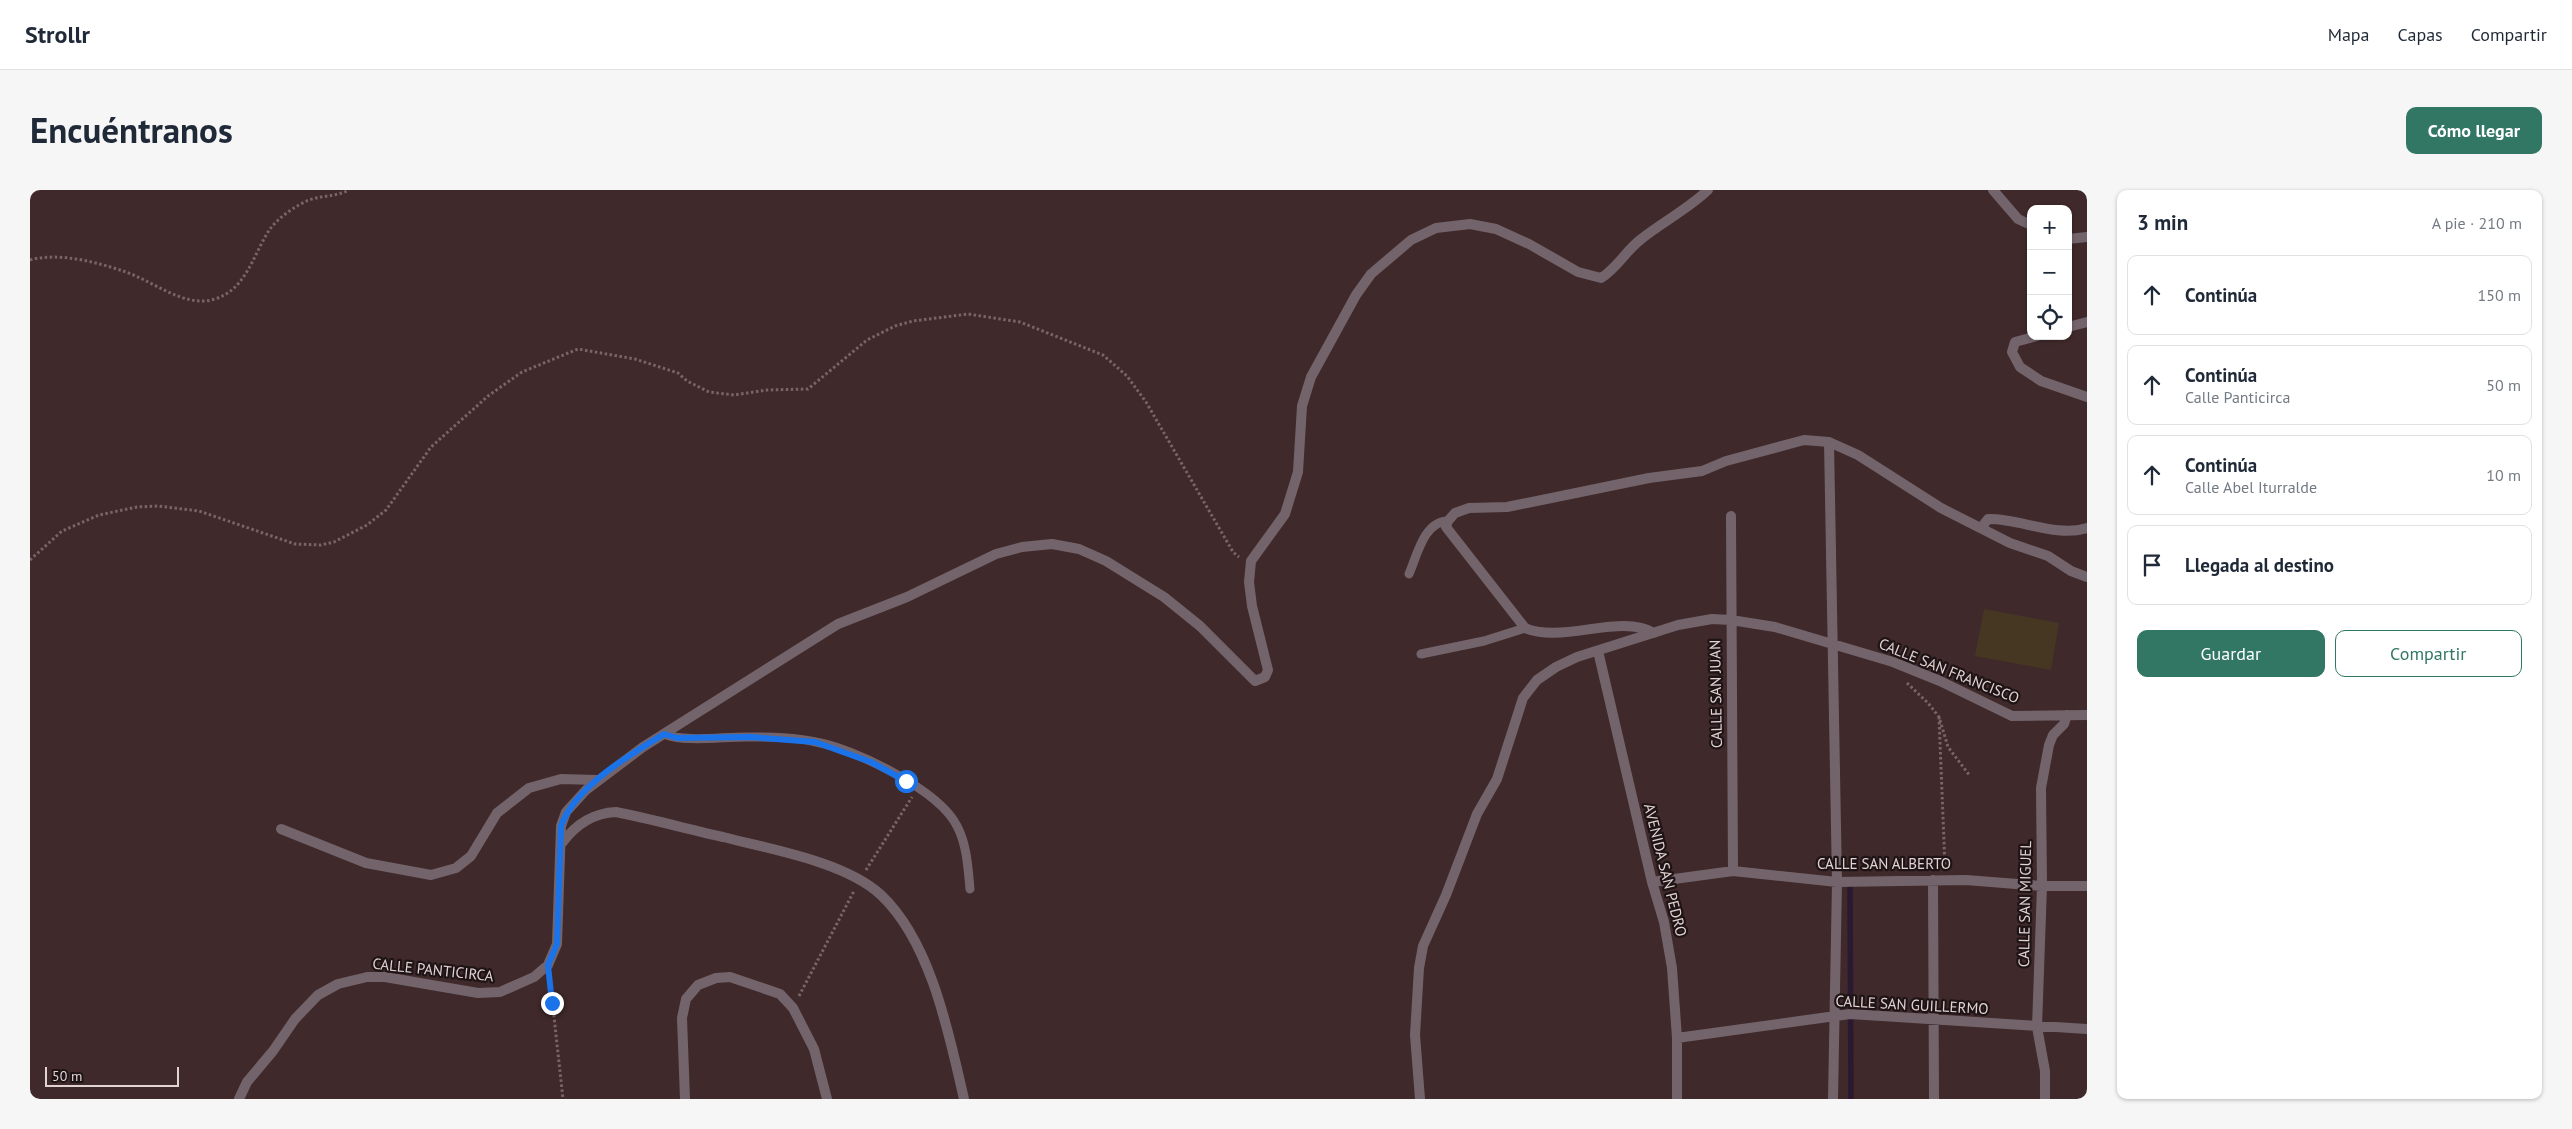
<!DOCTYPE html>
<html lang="es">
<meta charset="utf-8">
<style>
:root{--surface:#fff;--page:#f6f6f7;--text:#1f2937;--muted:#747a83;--line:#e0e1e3;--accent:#327664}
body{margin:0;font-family:"PT Sans",sans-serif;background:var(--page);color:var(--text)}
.controls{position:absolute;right:15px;top:15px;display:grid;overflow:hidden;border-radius:10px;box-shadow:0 1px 4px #0004}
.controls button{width:45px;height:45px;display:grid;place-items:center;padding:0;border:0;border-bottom:1px solid var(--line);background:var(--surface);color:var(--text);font:25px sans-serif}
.scale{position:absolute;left:15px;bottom:12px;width:134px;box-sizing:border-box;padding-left:5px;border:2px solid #e2d3d3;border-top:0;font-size:14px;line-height:18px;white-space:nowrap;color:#e2d3d3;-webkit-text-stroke:4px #1f1415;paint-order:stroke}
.stop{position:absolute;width:15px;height:15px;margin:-11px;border:4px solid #1a73e8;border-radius:50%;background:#fff}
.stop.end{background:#1a73e8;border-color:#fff;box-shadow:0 1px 5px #0008}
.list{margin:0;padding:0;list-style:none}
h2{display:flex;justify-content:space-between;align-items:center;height:65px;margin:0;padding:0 20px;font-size:21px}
h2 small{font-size:16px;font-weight:400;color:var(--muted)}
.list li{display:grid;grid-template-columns:32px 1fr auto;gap:15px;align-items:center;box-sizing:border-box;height:80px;margin:0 10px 10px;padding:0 10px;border:1px solid var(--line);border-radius:10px}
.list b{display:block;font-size:19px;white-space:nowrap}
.list p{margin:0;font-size:16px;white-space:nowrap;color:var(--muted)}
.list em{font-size:16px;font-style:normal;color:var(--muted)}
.actions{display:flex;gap:10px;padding:15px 20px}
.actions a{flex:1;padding:11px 0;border:1px solid var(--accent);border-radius:10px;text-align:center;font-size:18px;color:var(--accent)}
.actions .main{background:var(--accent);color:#fff}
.icon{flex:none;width:28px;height:28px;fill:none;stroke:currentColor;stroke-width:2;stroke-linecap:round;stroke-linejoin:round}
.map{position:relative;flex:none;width:2057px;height:909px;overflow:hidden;border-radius:10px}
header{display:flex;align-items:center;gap:30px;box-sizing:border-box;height:70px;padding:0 25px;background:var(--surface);border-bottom:1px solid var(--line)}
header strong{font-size:24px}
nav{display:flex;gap:28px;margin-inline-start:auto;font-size:18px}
.intro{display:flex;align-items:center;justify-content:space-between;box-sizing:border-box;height:120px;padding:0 30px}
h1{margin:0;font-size:35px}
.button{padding:12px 22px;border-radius:10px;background:var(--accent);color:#fff;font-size:18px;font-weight:700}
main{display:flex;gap:30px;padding:0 30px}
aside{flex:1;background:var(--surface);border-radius:10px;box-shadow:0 1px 4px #0004}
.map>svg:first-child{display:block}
.green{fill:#463723}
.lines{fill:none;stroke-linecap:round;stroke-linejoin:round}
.stream{stroke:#2a1930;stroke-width:5.5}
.path{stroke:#796566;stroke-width:3;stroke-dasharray:2.5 2.5;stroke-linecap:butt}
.lane{stroke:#73646c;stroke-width:9}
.street{stroke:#73646c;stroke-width:10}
.route{stroke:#1a73e8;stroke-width:6}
.labels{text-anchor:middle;stroke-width:4.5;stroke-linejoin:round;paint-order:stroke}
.street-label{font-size:15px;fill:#e2d3d3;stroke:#1f1415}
</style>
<header>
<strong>Strollr</strong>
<nav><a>Mapa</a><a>Capas</a><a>Compartir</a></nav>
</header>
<div class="intro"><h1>Encuéntranos</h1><a class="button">Cómo llegar</a></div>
<main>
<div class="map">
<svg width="2057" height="909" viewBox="0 0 2057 909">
<rect width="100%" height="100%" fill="#3f292a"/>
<!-- green -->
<path class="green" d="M1954,419L2029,433L2021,480L1945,466Z"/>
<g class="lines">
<!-- stream -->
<path class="stream" d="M1820,698L1821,909"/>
<!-- path -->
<path class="path" d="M0,70C28,62 66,72 93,81C122,90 155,119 185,109C217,99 223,64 240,39C249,27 265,16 279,10C293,5 306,7 319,0
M0,370L32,341L69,325L107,317L128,316L169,321L265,354L291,355L304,352L337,335L356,320L401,257L458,206L492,182L548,159L605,169L648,183L657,191L679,202L704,205L737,200L778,199L837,150L865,136L883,131L938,124L990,132L1073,165L1097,186L1116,212L1203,362L1209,367
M1877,493L1898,513L1909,527L1918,557L1940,586
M1909,527L1915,677
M836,680L882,607
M520,790L533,909
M769,806L824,701"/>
<!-- lane -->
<path class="lane" d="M1379,384C1387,366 1394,331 1418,331
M1391,464L1454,451L1495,438
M634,544C656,553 696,546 721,547C742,547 765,547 786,552C825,559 909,600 927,636C937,655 938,678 940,699"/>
<!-- street -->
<path class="street" d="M1963,0L1988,29L2001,35
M2038,49L2057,47
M2038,137L2057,132
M2007,146L1985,152L1982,162L1990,177L2011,191L2057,207
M1799,252L1807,692L1803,909
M1701,326L1703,681
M1951,338L1958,329C1989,328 2026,348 2057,338
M1624,443C1591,423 1532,454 1495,438L1416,337L1418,331L1425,323L1439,318L1477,317L1619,288L1672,281L1696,271L1774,250L1799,252L1828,265L1911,318L1980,353L2018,366L2041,381L2057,387
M1568,461L1622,692L1634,732L1642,778L1647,848V909
M251,639L336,673L401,685L426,678L441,666L467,623L499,598L531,589L567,590
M532,653C546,634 563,623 586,622C622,629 657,639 693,647C740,659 816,672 851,705C901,752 919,844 934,909
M1903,690L1904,909
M1622,692L1703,681L1807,692L1936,690L2012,696H2057
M1647,848L1820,824L2057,839
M209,909L217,892L243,861L265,829L288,805L308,794L337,787H355L448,803L470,802L504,787L518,775L527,754L531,636L536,622L556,600L613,557L808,434L877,407L966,364L992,357L1022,354L1049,359L1076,371L1134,407L1170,436L1225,491L1235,487L1238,480L1222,416L1219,392L1221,371L1255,324L1268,282L1272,216L1281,187L1326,105L1341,84L1381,50L1406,38L1440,34L1466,39L1499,54L1548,82L1571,88C1587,78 1595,62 1610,50C1632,32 1657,20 1678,0
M655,909L652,828L656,809L668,795L686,788L700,787L750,804L763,818L784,859L797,909
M1390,909L1385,845L1389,778L1393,756L1416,705L1447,624L1467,589L1493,508L1507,490L1526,477L1547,467L1648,435L1682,429L1701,430L1745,437L1863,472L1910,491L1982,526L2057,525
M2015,909V881L2007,837L2012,696L2011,598L2019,555L2023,545L2034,534L2037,525"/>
</g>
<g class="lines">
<!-- route -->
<path class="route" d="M522,813L518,775L527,754L531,636C545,597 599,565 634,544L647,548L720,547L785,552L841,572L876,591"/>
</g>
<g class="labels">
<!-- street labels -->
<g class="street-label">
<text transform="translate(1919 481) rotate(22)" y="5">CALLE SAN FRANCISCO</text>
<text transform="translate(1686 504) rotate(-91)" y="5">CALLE SAN JUAN</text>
<text x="1854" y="679">CALLE SAN ALBERTO</text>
<text transform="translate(1635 680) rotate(76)" y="5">AVENIDA SAN PEDRO</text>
<text transform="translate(1995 714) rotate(-89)" y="5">CALLE SAN MIGUEL</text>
<text transform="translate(403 780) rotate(6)" y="5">CALLE PANTICIRCA</text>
<text transform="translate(1882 815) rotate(3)" y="5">CALLE SAN GUILLERMO</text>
</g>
</g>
</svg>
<div class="controls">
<button>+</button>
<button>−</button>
<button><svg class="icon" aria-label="locate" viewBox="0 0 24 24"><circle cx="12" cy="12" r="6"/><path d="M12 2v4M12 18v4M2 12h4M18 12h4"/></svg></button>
</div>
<div class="scale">50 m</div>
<div class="stop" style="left:876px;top:591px"></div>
<div class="stop end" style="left:522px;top:813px"></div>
</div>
<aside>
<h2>3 min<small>A pie · 210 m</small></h2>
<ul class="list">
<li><svg class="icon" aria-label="ahead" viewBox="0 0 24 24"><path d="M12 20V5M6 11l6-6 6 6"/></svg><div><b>Continúa</b></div><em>150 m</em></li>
<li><svg class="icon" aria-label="ahead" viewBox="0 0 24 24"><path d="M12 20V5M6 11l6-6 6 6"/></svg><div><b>Continúa</b><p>Calle Panticirca</p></div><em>50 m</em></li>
<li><svg class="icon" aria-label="ahead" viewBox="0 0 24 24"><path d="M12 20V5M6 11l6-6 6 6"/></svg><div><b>Continúa</b><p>Calle Abel Iturralde</p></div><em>10 m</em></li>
<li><svg class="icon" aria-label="arrive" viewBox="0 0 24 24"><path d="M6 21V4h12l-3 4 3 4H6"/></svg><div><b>Llegada al destino</b></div></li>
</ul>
<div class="actions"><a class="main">Guardar</a><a>Compartir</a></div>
</aside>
</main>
